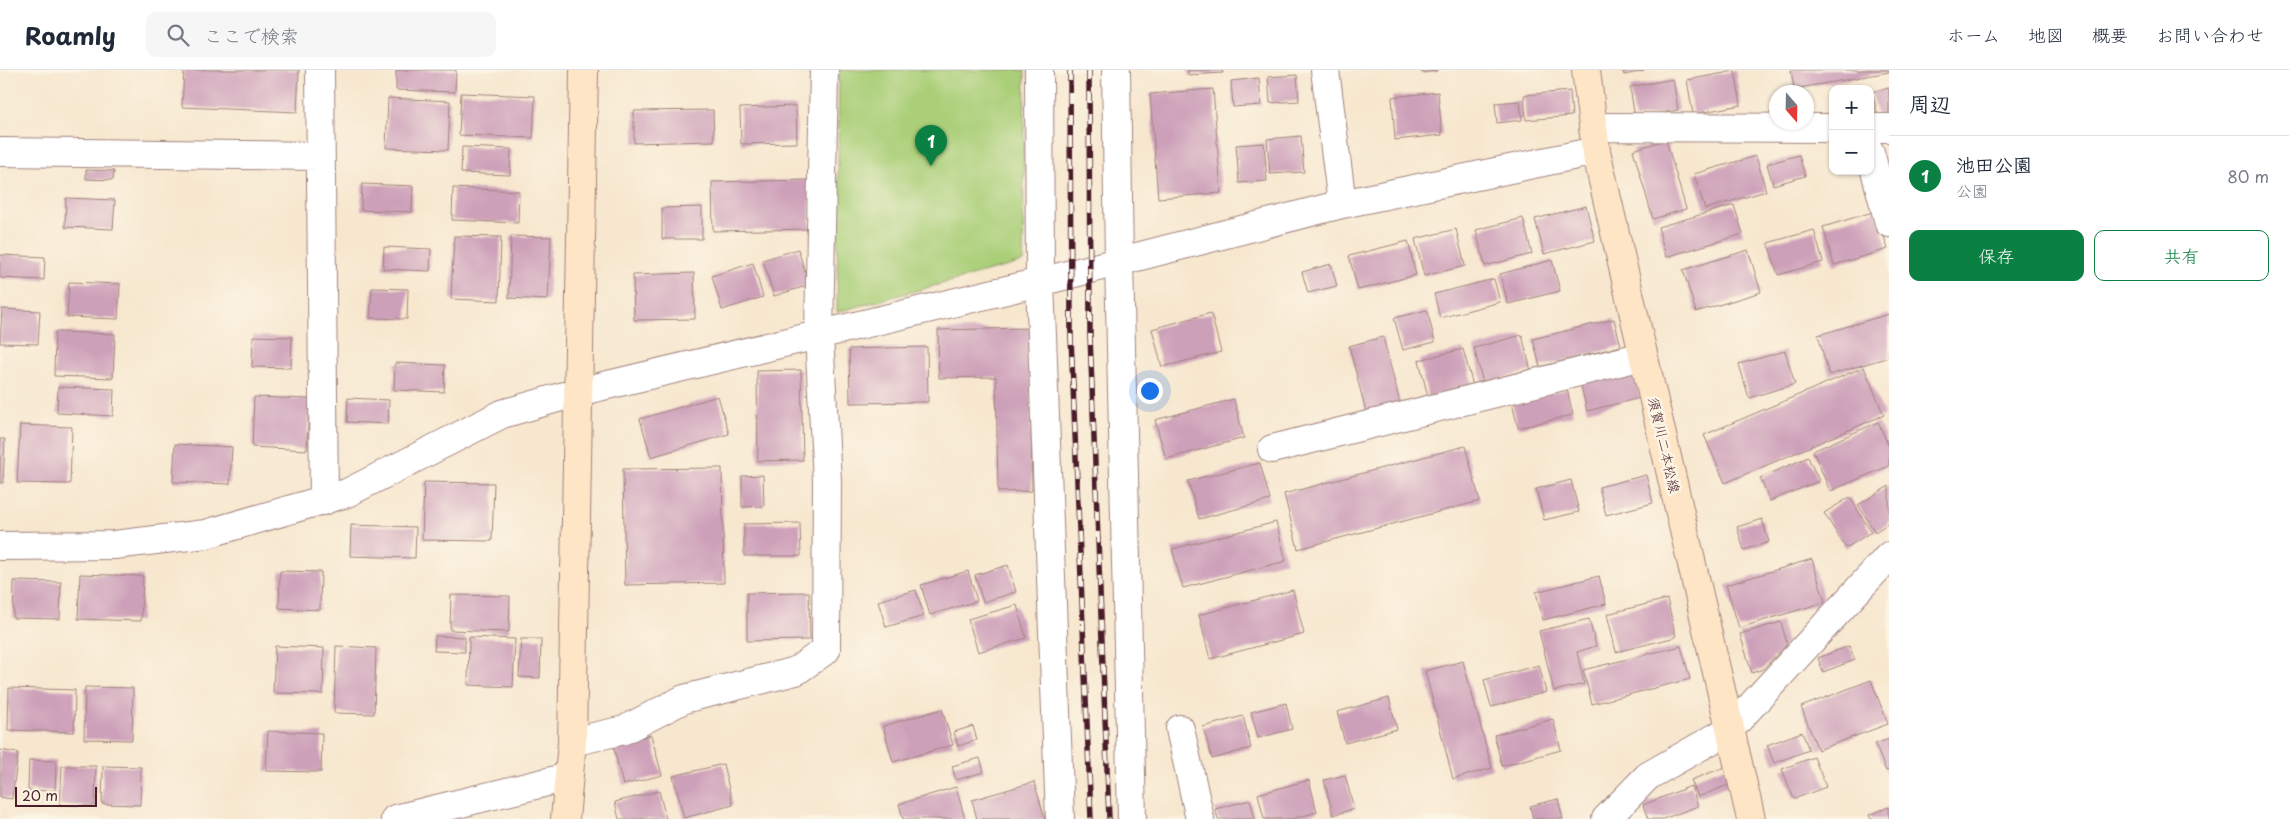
<!DOCTYPE html>
<html lang="ja">
<meta charset="utf-8">
<style>
:root{--surface:#fff;--page:#f6f6f7;--text:#1f2937;--muted:#747a83;--line:#e0e1e3;--accent:#0b8043}
body{margin:0;font-family:"Playpen Sans","Klee One",sans-serif;background:var(--page);color:var(--text)}
.controls{position:absolute;right:15px;top:15px;display:grid;overflow:hidden;border-radius:10px;box-shadow:0 1px 4px #0004}
.controls button{width:45px;height:45px;display:grid;place-items:center;padding:0;border:0;border-bottom:1px solid var(--line);background:var(--surface);color:var(--text);font:25px sans-serif}
.compass{position:absolute;left:1769px;top:15px;width:45px;height:45px;border-radius:50%;background:var(--surface);box-shadow:0 1px 4px #0004;rotate:160deg}
.scale{position:absolute;left:15px;bottom:12px;width:82px;box-sizing:border-box;padding-left:5px;border:2px solid #4a1f2b;border-top:0;font-size:14px;line-height:18px;white-space:nowrap;color:#4a1f2b;-webkit-text-stroke:4px #fcf5e5;paint-order:stroke}
.you{position:absolute;left:1149px;top:320px;width:18px;height:18px;margin:-12px;border:4px solid #fff;border-radius:50%;background:#1a73e8;box-shadow:0 0 0 8px #1a73e833}
.badge{display:grid;place-items:center;width:32px;height:32px;border-radius:50%;background:var(--accent);color:#fff;font-size:16px;font-weight:700}
.pin{position:absolute;translate:-50% -41px;filter:drop-shadow(0 1px 2px #0008)}
.pin::after{content:'';position:absolute;top:26px;width:18px;height:15px;background:inherit;clip-path:polygon(0 0,100% 0,50% 100%)}
.list{margin:0;padding:0;list-style:none}
h2{display:flex;justify-content:space-between;align-items:center;height:65px;margin:0;padding:0 20px;font-size:21px}
h2 small{font-size:16px;font-weight:400;color:var(--muted)}
.list li{display:grid;grid-template-columns:32px 1fr auto;gap:15px;align-items:center;box-sizing:border-box;height:80px;padding:0 20px;border-top:1px solid var(--line)}
.list b{display:block;font-size:19px;white-space:nowrap}
.list p{margin:0;font-size:16px;white-space:nowrap;color:var(--muted)}
.list em{font-size:16px;font-style:normal;color:var(--muted)}
.actions{display:flex;gap:10px;padding:15px 20px}
.actions a{flex:1;padding:11px 0;border:1px solid var(--accent);border-radius:10px;text-align:center;font-size:18px;color:var(--accent)}
.actions .main{background:var(--accent);color:#fff}
.icon{flex:none;width:28px;height:28px;fill:none;stroke:currentColor;stroke-width:2;stroke-linecap:round;stroke-linejoin:round}
.map{position:relative;flex:none;width:1889px;height:749px;overflow:hidden}
header{display:flex;align-items:center;gap:30px;box-sizing:border-box;height:70px;padding:0 25px;background:var(--surface);border-bottom:1px solid var(--line)}
header strong{font-size:24px}
nav{display:flex;gap:28px;margin-inline-start:auto;font-size:18px}
.search{width:350px;height:45px;background:var(--page);display:flex;align-items:center;gap:12px;box-sizing:border-box;padding:0 18px;border-radius:10px;color:var(--muted);font-size:19px}
main{display:flex}
aside{flex:1;background:var(--surface)}
.map>svg:first-child{display:block}
.green{fill:#aacf78;stroke:#7a7752}
.building{fill:#cda0b9}
.lines{fill:none;stroke-linecap:round;stroke-linejoin:round}
.street-casing{stroke:#a0837d;stroke-width:30}
.secondary-casing{stroke:#a0837d;stroke-width:30}
.street{stroke:#fff;stroke-width:28}
.secondary{stroke:#fde5c5;stroke-width:28}
.rail-casing{stroke:#4a1f2b;stroke-width:5.5}
.rail{stroke:#fcf5e5;stroke-width:4;stroke-dasharray:11;stroke-linecap:butt}
.labels{text-anchor:middle;stroke-width:5;stroke-linejoin:round;paint-order:stroke}
.street-label{font-size:14px;fill:#4a1f2b;stroke:#fcf5e5}
</style>
<header>
<strong>Roamly</strong>
<div class="search"><svg class="icon" aria-label="search" viewBox="0 0 24 24"><circle cx="10" cy="10" r="6"/><path d="M15 15l6 6"/></svg>ここで検索</div>
<nav><a>ホーム</a><a>地図</a><a>概要</a><a>お問い合わせ</a></nav>
</header>
<main>
<div class="map">
<svg width="1889" height="749" viewBox="0 0 1889 749">
<rect width="100%" height="100%" fill="#fcf5e5"/>
<filter id="ink" filterUnits="userSpaceOnUse"><feTurbulence type="fractalNoise" baseFrequency=".02" numOctaves="2"/><feDisplacementMap in="SourceGraphic" scale="10" xChannelSelector="R" yChannelSelector="G"/><feConvolveMatrix kernelMatrix="1 2 1 2 8 2 1 2 1" color-interpolation-filters="sRGB"/></filter>
<filter id="wash" filterUnits="userSpaceOnUse"><feTurbulence type="fractalNoise" baseFrequency=".0096" numOctaves="4" result="noise"/><feDisplacementMap in="SourceGraphic" scale="20" xChannelSelector="R" yChannelSelector="G"/><feGaussianBlur stdDeviation="1.12" result="paint"/><feColorMatrix in="noise" values="0 0 0 0 0 0 0 0 0 0 0 0 0 0 0 0 0 1.4 0 .05"/><feComposite in="paint" operator="in"/></filter>
<g filter="url(#wash)">
<rect width="100%" height="100%" fill="#f7e7cf"/>
<!-- green -->
<path class="green" d="M839,0H1025L1023,192L837,242Z"/>
<g id="blocks">
<!-- building -->
<path class="building" d="M184,0H299L297,42L182,37Z
M396,0H456L455,22L396,20Z
M1188,0H1222L1223,3L1188,5Z
M1421,0H1437V1L1422,3Z
M1623,0H1644V1L1624,5Z
M1791,0H1889V2L1794,19Z
M1735,1L1741,35L1693,44L1687,10Z
M1297,5L1299,31L1270,33L1268,7Z
M1259,8L1261,35L1233,37L1231,11Z
M1673,9L1678,40L1635,48L1630,17Z
M1889,18V49L1879,52L1872,22Z
M1213,19L1221,123L1158,128L1150,24Z
M1570,21L1572,46L1526,50L1524,25Z
M1438,22L1442,65L1395,70L1392,27Z
M461,23L535,26L533,68L459,65Z
M388,28L450,31L448,80L386,78Z
M1520,31L1522,50L1497,53L1495,33Z
M796,36L797,73L741,74L740,38Z
M713,40L714,71L634,73V41Z
M1301,66L1304,102L1270,104L1267,69Z
M1666,70L1686,139L1653,149L1633,80Z
M1264,73L1267,111L1239,113L1236,75Z
M462,77L511,79L510,105L461,103Z
M1799,85L1805,106L1773,115L1767,94Z
M1756,86L1766,121L1705,139L1694,104Z
M86,100L114,101L113,110L86,109Z
M810,110V159L713,161L712,112Z
M362,114L413,116L412,142L361,140Z
M453,118L519,121L518,153L452,150Z
M66,128L115,130L113,159L65,157Z
M1734,135L1743,164L1666,187L1658,157Z
M1586,136L1595,171L1544,184L1535,149Z
M702,137V169H662V138Z
M1876,141L1888,179L1834,195L1823,157Z
M1523,148L1532,184L1485,196L1476,160Z
M1456,159L1465,196L1424,206L1415,169Z
M1814,160L1823,192L1778,205L1768,173Z
M454,166L501,167L499,231L451,229Z
M511,166L551,167L548,230L509,228Z
M1408,171L1416,205L1358,220L1349,186Z
M384,177L431,179L430,201L383,199Z
M798,179L809,215L774,226L763,190Z
M1748,180L1761,222L1696,242L1683,200Z
M0,185L45,187L44,210L0,208Z
M1552,190L1560,221L1508,234L1500,204Z
M753,193L763,227L722,240L712,206Z
M1331,194L1337,216L1308,223L1302,202Z
M694,203L695,249L634,250L633,205Z
M1494,209L1500,232L1440,248L1434,224Z
M69,212L120,214L118,249L67,247Z
M372,218L408,219L407,249L370,248Z
M2,239L40,241L38,274L0,273Z
M1427,240L1435,272L1403,280L1394,248Z
M1211,243L1221,282L1162,297L1152,259Z
M1889,244V287L1829,305L1818,265Z
M1614,249L1621,276L1540,297L1533,269Z
M1030,258L1032,421L998,422L996,307L939,308L938,260Z
M55,262L115,264L113,308L54,306Z
M1522,265L1531,301L1483,313L1474,278Z
M253,266L292,267L291,298L252,297Z
M1383,267L1400,333L1366,342L1349,276Z
M927,277L928,332L850,333L849,279Z
M1463,279L1473,316L1428,327L1419,290Z
M1785,281L1795,314L1749,328L1739,294Z
M395,293L445,295L444,322L394,320Z
M1864,297L1884,345L1725,413L1704,365Z
M1633,299L1640,328L1587,341L1580,312Z
M801,300L803,390L758,391L757,301Z
M58,317L114,319L113,346L57,343Z
M1567,319L1573,345L1518,358L1512,333Z
M718,326L729,364L651,387L640,349Z
M254,327L309,329L307,380L252,377Z
M348,328L389,330L388,354L347,352Z
M1234,329L1244,368L1166,389L1155,350Z
M1878,352L1889,377V396L1830,421L1813,381Z
M20,355L72,357L70,414L17,413Z
M0,369H5L3,413H0Z
M175,374L232,377L230,414L173,412Z
M1465,376L1480,431L1298,479L1284,424Z
M1808,387L1819,411L1770,431L1760,408Z
M1260,393L1270,430L1199,449L1188,411Z
M722,398L724,513L625,515L623,399Z
M763,405L764,436L742,437V406Z
M1646,405L1653,433L1606,445L1599,417Z
M1571,410L1579,442L1544,450L1536,419Z
M424,412L494,413L492,471L422,470Z
M1889,416V453L1875,462L1858,435Z
M1850,427L1871,462L1846,478L1824,443Z
M1762,449L1769,472L1744,480L1737,457Z
M1276,452L1286,491L1183,518L1172,479Z
M800,453L801,486H744V454Z
M351,455L416,457L415,488L350,486Z
M1812,489L1825,532L1739,558L1726,515Z
M1008,495L1016,522L983,532L975,505Z
M280,501L321,502L320,540L279,538Z
M968,501L977,531L930,545L921,515Z
M80,504L143,506L141,551L78,549Z
M1599,506L1606,534L1543,550L1536,522Z
M14,511L61,512L60,549L13,548Z
M916,520L924,546L886,557L878,531Z
M1293,520L1304,564L1210,589L1199,545Z
M809,522L810,570L747,571V523Z
M451,525L510,526L509,562L450,560Z
M1667,529L1676,567L1616,582L1607,544Z
M1017,535L1026,568L978,582L968,549Z
M1589,549L1596,576L1577,582L1584,614L1554,621L1539,561Z
M1781,552L1787,574L1763,599L1752,603L1740,564Z
M435,566L465,567V582L434,581Z
M469,567L515,569L513,617L468,615Z
M521,569H541L540,608L519,607Z
M275,576L324,578L323,624L273,623Z
M336,576L376,578L374,644L334,643Z
M1681,576L1690,609L1592,634L1583,600Z
M1849,576L1855,590L1823,602L1818,588Z
M1463,591L1492,698L1453,709L1425,601Z
M1539,595L1546,622L1491,637L1484,610Z
M1871,610L1888,654L1818,680L1801,637Z
M85,617L133,618L132,670L84,669Z
M9,618L75,620L74,662L8,660Z
M1389,628L1397,659L1345,673L1337,642Z
M1286,633L1292,659L1258,668L1251,642Z
M942,639L953,675L893,692L883,656Z
M1243,646L1251,678L1212,689L1203,657Z
M1553,649L1561,680L1502,696L1494,665Z
M973,656L977,670L958,676L954,662Z
M268,661L322,663L321,702L266,701Z
M1802,662L1809,680L1774,693L1767,675Z
M651,665L662,705L623,715L613,675Z
M1889,669V700L1886,701L1875,674Z
M0,680L18,683L12,729L0,727Z
M1814,687L1826,717L1794,729L1782,699Z
M980,688L984,702L956,710L952,696Z
M29,690L56,691L55,721L28,720Z
M723,694L733,735L684,748L673,706Z
M62,696H96L95,736L60,735Z
M103,696L141,697L140,735L102,734Z
M1725,697L1731,714L1698,727L1691,710Z
M1345,705L1354,739L1333,745L1324,710Z
M1309,710L1317,742L1292,749H1264L1258,724Z
M1034,712L1045,749H977L972,730Z
M1691,716L1698,736L1663,749H1648L1643,735Z
M956,717L965,749H903L899,734Z
M659,721L666,749H619L615,732Z
M1558,729L1563,749H1533L1530,736Z
M1250,730L1255,749H1218L1215,739Z
M1889,737V749H1871L1869,745Z"/>
</g>
</g>
<g filter="url(#ink)">
<use href="#blocks" fill-opacity="0" stroke="#a0837d" stroke-width="1"/>
<g class="lines">
<!-- street casing -->
<g class="street-casing">
<path id="street" d="M320,0L324,431
M1039,0L1040,212L1060,749
M1116,0L1119,191L1132,749
M1325,0L1342,134
M1593,57L1833,58
M1870,58H1889
M0,82L319,86
M1870,82L1889,153
M1272,379L1643,286
M0,476L114,475L206,464L347,423L502,344L578,322L1040,212L1342,134L1596,81
M1180,659L1200,749
M572,672L624,660L684,629L796,601L826,580L827,411L819,266L824,0
M395,749L568,707
M1606,749L1648,706L1729,660L1889,486"/>
</g>
<!-- secondary casing -->
<g class="secondary-casing">
<path id="secondary" d="M1586,0L1596,81L1751,749
M565,749L572,672L584,0"/>
</g>
<!-- street -->
<use href="#street" class="street"/>
<!-- secondary -->
<use href="#secondary" class="secondary"/>
<!-- rail casing -->
<g class="rail-casing">
<path id="rail" d="M1070,0L1071,267L1091,749
M1089,0L1090,266L1109,749"/>
</g>
<!-- rail -->
<use href="#rail" class="rail"/>
</g>
</g>
<g class="labels">
<!-- street labels -->
<g class="street-label">
<text transform="translate(1664 375) rotate(77)" y="5">須賀川二本松線</text>
</g>
</g>
</svg>
<div class="controls">
<button>+</button>
<button>−</button>
</div>
<svg class="compass" viewBox="-18 -18 36 36"><path d="M0-13l5 13h-10z" fill="#e53935"/><path d="M0 13l5-13h-10z" fill="#747a83"/></svg>
<div class="scale">20 m</div>
<div class="you"></div>
<div class="pin badge" style="left:931px;top:96px">1</div>
</div>
<aside>
<h2>周辺<small></small></h2>
<ul class="list">
<li><span class="badge">1</span><div><b>池田公園</b><p>公園</p></div><em>80 m</em></li>
</ul>
<div class="actions"><a class="main">保存</a><a>共有</a></div>
</aside>
</main>
